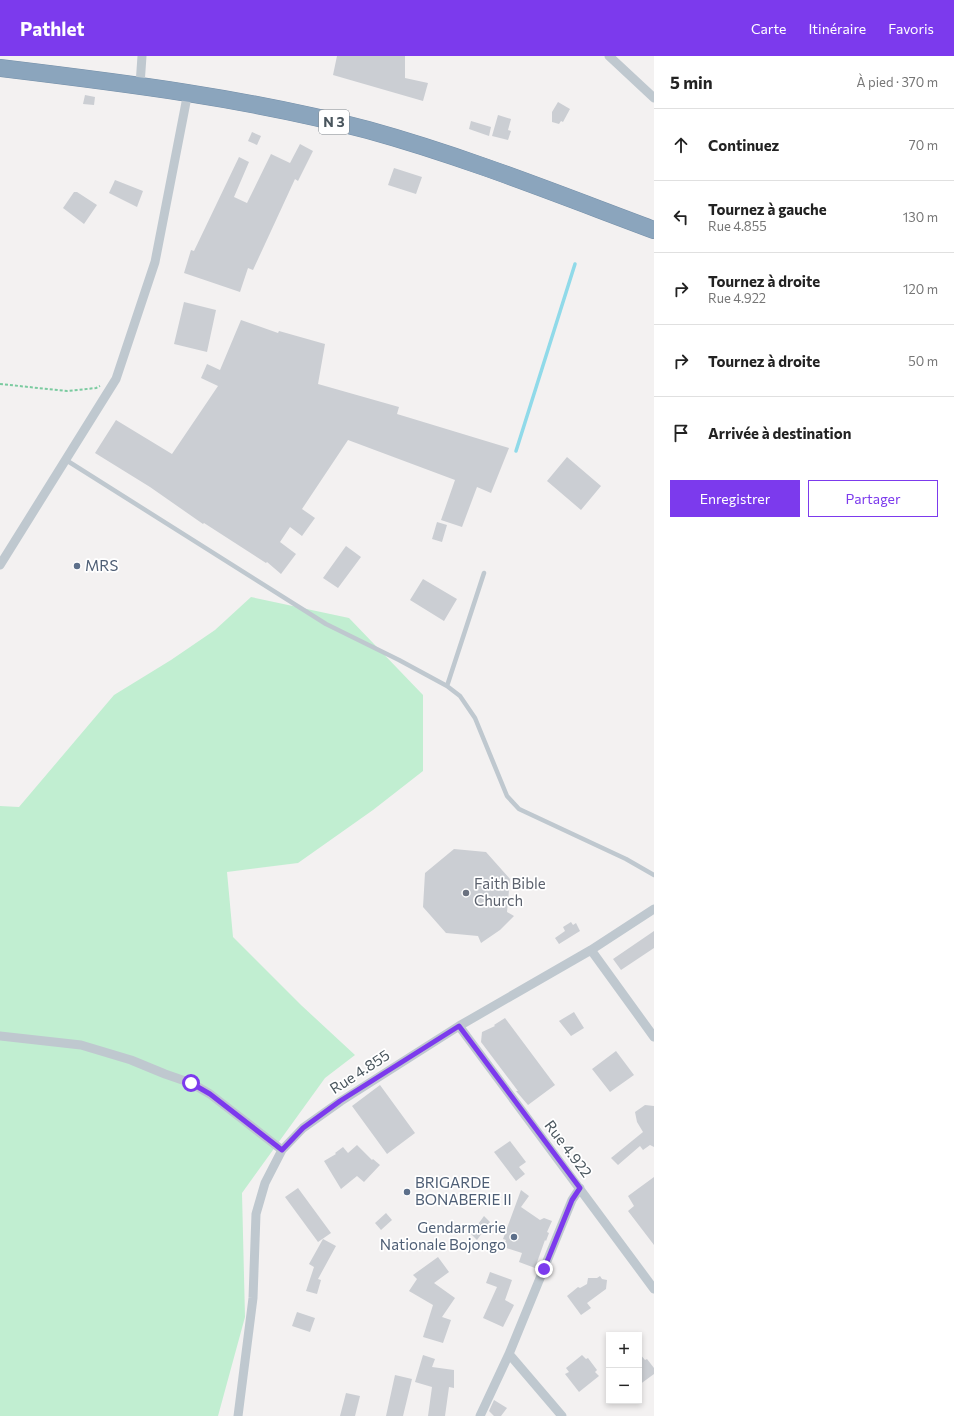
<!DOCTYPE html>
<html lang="fr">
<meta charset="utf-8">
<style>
:root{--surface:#fff;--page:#f2f2f2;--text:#222;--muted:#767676;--line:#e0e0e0;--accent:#7c3aed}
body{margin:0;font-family:Commissioner,sans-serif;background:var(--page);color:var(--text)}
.controls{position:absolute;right:12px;bottom:12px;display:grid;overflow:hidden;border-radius:0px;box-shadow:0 2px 6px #0003}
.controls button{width:36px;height:36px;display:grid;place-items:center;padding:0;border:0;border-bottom:1px solid var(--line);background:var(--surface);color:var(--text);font:20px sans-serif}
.stop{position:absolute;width:12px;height:12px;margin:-9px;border:3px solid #7c3aed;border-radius:50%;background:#fff}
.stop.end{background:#7c3aed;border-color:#fff;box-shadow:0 1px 4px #0008}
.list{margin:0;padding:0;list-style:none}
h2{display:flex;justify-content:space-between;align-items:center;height:52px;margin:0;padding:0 16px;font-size:17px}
h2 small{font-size:13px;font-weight:400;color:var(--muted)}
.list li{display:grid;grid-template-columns:26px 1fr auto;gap:12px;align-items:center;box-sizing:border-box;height:72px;padding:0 16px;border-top:1px solid var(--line)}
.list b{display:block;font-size:15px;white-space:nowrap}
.list p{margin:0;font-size:13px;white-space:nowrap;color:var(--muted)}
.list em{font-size:13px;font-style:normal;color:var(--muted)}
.actions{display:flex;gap:8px;padding:12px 16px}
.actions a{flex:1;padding:9px 0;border:1px solid var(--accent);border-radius:0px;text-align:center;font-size:14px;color:var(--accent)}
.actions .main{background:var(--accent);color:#fff}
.icon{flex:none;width:22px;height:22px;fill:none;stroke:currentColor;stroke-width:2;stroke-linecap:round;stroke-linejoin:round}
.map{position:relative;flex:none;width:654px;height:1360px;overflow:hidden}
header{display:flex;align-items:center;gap:24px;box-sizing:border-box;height:56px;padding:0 20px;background:var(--accent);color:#fff}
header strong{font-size:19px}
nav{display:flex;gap:22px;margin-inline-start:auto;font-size:14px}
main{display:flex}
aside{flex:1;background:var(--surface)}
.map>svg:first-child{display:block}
.green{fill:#c1eed1}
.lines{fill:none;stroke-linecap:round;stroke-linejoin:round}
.stream{stroke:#90dae9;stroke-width:3.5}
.building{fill:#cbced3}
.highway-casing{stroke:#7690a9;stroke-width:18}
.path{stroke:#7bcba0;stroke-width:2;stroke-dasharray:3 2;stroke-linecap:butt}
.lane{stroke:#bfc8cf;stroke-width:4.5}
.street{stroke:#bfc8cf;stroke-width:9}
.highway{stroke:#8ba5bd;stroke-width:17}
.route{stroke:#7c3aed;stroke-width:5}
.service-dot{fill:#5c6f8a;stroke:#fff;stroke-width:1.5}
.worship-dot{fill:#6b7280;stroke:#fff;stroke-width:1.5}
.labels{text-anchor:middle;stroke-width:3.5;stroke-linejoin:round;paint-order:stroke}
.shield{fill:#fff;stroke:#80888e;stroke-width:1}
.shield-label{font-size:14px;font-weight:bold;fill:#49555d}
.service-label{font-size:15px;fill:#4e5e75;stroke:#fff;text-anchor:start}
.worship-label{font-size:15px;fill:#5b616d;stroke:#fff;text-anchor:start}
.street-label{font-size:15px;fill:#49555d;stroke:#fff}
</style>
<header>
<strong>Pathlet</strong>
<nav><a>Carte</a><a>Itinéraire</a><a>Favoris</a></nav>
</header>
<main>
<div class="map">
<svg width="654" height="1360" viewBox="0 0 654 1360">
<rect width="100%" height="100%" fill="#f3f1f1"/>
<!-- green -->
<path class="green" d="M251,541L349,562L423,639V715L373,754L298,807L227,816L233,881L301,949L355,999L325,1022L242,1137L245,1261L218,1360H0V750L19,751L114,639L171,604L215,574Z"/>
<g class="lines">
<!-- stream -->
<path class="stream" d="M516,395L575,208"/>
</g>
<!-- building -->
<path class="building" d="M337,0H405V22L428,27L423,45L333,19Z
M85,39L95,41L94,49L83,48Z
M558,46L570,53L563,66L561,65L559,68L552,66V56Z
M498,59L511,63L508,74L511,75L508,84L492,80Z
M471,65L491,71L489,80L469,73Z
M252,76L261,80L257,89L248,85Z
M300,88L313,95L298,125L295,123L253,214L248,212L240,236L184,217L191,194L194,195L239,101L249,106L234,141L247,147L271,98L290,107Z
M394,112L422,121L416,138L388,129Z
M115,124L143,135L137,151L109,137Z
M74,136H77L97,149L84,168L63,152Z
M184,246L216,254L207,296L174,288Z
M241,264L278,277L279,275L325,288L318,328L399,351L397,358L509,392L491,437L477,431L462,471L441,464L455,424L348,384L302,453L315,462L302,480L290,471L280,486L296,498L281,518L267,506L266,507L204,467L203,468L150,431L95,397L116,364L172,398L218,330L201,322L207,308L220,314Z
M567,401L601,430L581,454L547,425Z
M437,466L447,469L442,486L432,483Z
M346,490L361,501L338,532L323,522Z
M423,523L457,543L444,565L410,544Z
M454,793L486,796L510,823L507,856L514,860L500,874L481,887L478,880L446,877L423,851L425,817Z
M571,866L573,869L576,867L580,875L559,888L555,882L565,875L563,871Z
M654,875V892L621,914L613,903Z
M574,956L584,972L571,980L559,965Z
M505,962L555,1029L528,1049L516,1035H518L481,986L482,976L495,970L494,969Z
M616,995L634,1019L610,1036L592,1013Z
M380,1029L415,1077L387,1098L352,1050Z
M645,1049L654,1050V1091L650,1089L643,1094L640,1090L618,1109L611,1102L643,1076L637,1066L635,1056Z
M510,1085L526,1106L519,1111L525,1118L516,1125L494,1096Z
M357,1089L372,1104L373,1103L380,1109L364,1126L357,1120L341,1133L324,1105L336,1098L335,1097L343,1091L348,1097Z
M654,1121V1189L628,1155L634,1150L628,1140Z
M298,1132L331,1177L318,1186L285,1141Z
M521,1134L529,1140L521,1151L540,1164L544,1162L552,1165L547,1176L549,1177L546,1185L545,1184L535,1212L519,1206L522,1197L503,1191L506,1184L503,1183Z
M386,1157L392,1164L381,1174L375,1167Z
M484,1160L490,1166L477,1184L471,1178Z
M323,1183L336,1190L318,1223L321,1224L317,1238L306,1235L314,1211L309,1208Z
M438,1201L449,1216L434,1227L455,1242L442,1261L451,1264L443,1287L423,1281L433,1249L409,1235L417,1223L413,1219Z
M490,1216L512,1224L505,1244L514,1249L503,1271L483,1262L497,1231L486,1227Z
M600,1220L602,1223L607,1224L606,1233L587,1247L591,1252L581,1259L567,1240L578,1231L580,1232L587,1228L588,1222H597Z
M297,1256L315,1262L310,1276L292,1270Z
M639,1297L645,1304L647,1303L654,1312V1318L639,1329Z
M423,1299L435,1303L432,1311L454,1314V1332L449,1331L445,1360H428L432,1331L415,1326Z
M582,1299L586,1303L588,1302L597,1314L595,1316L599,1320L579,1336L565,1318L569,1316L566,1312Z
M395,1319L412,1323L403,1360H386Z
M346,1337L360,1340L355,1360H340Z
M494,1344L507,1352L501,1360H494L489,1355Z"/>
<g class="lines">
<!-- highway casing -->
<g class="highway-casing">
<path id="highway" d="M0,12C124,27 247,42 368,74C466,101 560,139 654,174"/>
</g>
<!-- path -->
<path class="path" d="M0,328L67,335L96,332L100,330"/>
<!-- lane -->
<path class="lane" d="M66,404L326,568L399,604L447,630L460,640L475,662L507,740L519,753L626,803L654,819
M447,630L484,517"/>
<!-- street -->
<path class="street" d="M609,0L654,42
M140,29L142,0
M0,509L116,323L155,206L188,36
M591,894L654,981
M459,970L654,1233
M0,980L81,989L131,1004L165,1018L191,1027L210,1038L282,1094
M509,1298L562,1360
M238,1360L253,1242L256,1158L265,1127L282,1094L303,1072L341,1045L459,970L591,894L654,853
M480,1360L509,1298L572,1144L580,1132"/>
<!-- highway -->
<use href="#highway" class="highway"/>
</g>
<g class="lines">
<!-- route -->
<path class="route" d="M191,1027L210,1038L282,1094L303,1072L340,1045L459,970L580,1132L572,1144L544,1213"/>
</g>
<!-- markers -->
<g class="service-dot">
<circle cx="77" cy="510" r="4"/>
<circle cx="407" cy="1136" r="4"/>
<circle cx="514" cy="1181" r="4"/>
</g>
<circle class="worship-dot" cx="466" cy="837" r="4"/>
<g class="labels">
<!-- shield labels -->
<rect class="shield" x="319" y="54" width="30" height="24" rx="3"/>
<g class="shield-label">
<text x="334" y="71">N 3</text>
</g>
<!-- service labels -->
<g class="service-label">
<text x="85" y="515">MRS</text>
<text x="415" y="1132">BRIGARDE<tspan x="415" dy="17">BONABERIE II</tspan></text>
<text x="506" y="1177" text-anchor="end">Gendarmerie<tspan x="506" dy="17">Nationale Bojongo</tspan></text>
</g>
<!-- worship labels -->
<g class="worship-label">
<text x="474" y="833">Faith Bible<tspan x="474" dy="17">Church</tspan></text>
</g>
<!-- street labels -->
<g class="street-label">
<text transform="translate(360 1016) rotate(-33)" y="5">Rue 4.855</text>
<text transform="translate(568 1093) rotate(53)" y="5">Rue 4.922</text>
</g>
</g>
</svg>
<div class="controls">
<button>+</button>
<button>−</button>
</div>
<div class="stop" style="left:191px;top:1027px"></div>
<div class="stop end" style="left:544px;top:1213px"></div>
</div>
<aside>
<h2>5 min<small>À pied · 370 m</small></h2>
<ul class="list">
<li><svg class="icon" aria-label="ahead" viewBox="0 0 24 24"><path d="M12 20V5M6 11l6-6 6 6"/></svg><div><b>Continuez</b></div><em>70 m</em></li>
<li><svg class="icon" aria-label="left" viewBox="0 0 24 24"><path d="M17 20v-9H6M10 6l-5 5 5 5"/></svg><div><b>Tournez à gauche</b><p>Rue 4.855</p></div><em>130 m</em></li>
<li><svg class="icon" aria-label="right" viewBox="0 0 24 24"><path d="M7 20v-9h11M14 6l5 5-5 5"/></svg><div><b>Tournez à droite</b><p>Rue 4.922</p></div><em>120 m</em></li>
<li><svg class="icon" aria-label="right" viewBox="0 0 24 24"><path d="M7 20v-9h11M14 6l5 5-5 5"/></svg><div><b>Tournez à droite</b></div><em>50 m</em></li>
<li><svg class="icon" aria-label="arrive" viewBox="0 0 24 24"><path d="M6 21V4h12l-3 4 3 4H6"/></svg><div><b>Arrivée à destination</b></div></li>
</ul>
<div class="actions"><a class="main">Enregistrer</a><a>Partager</a></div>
</aside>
</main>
